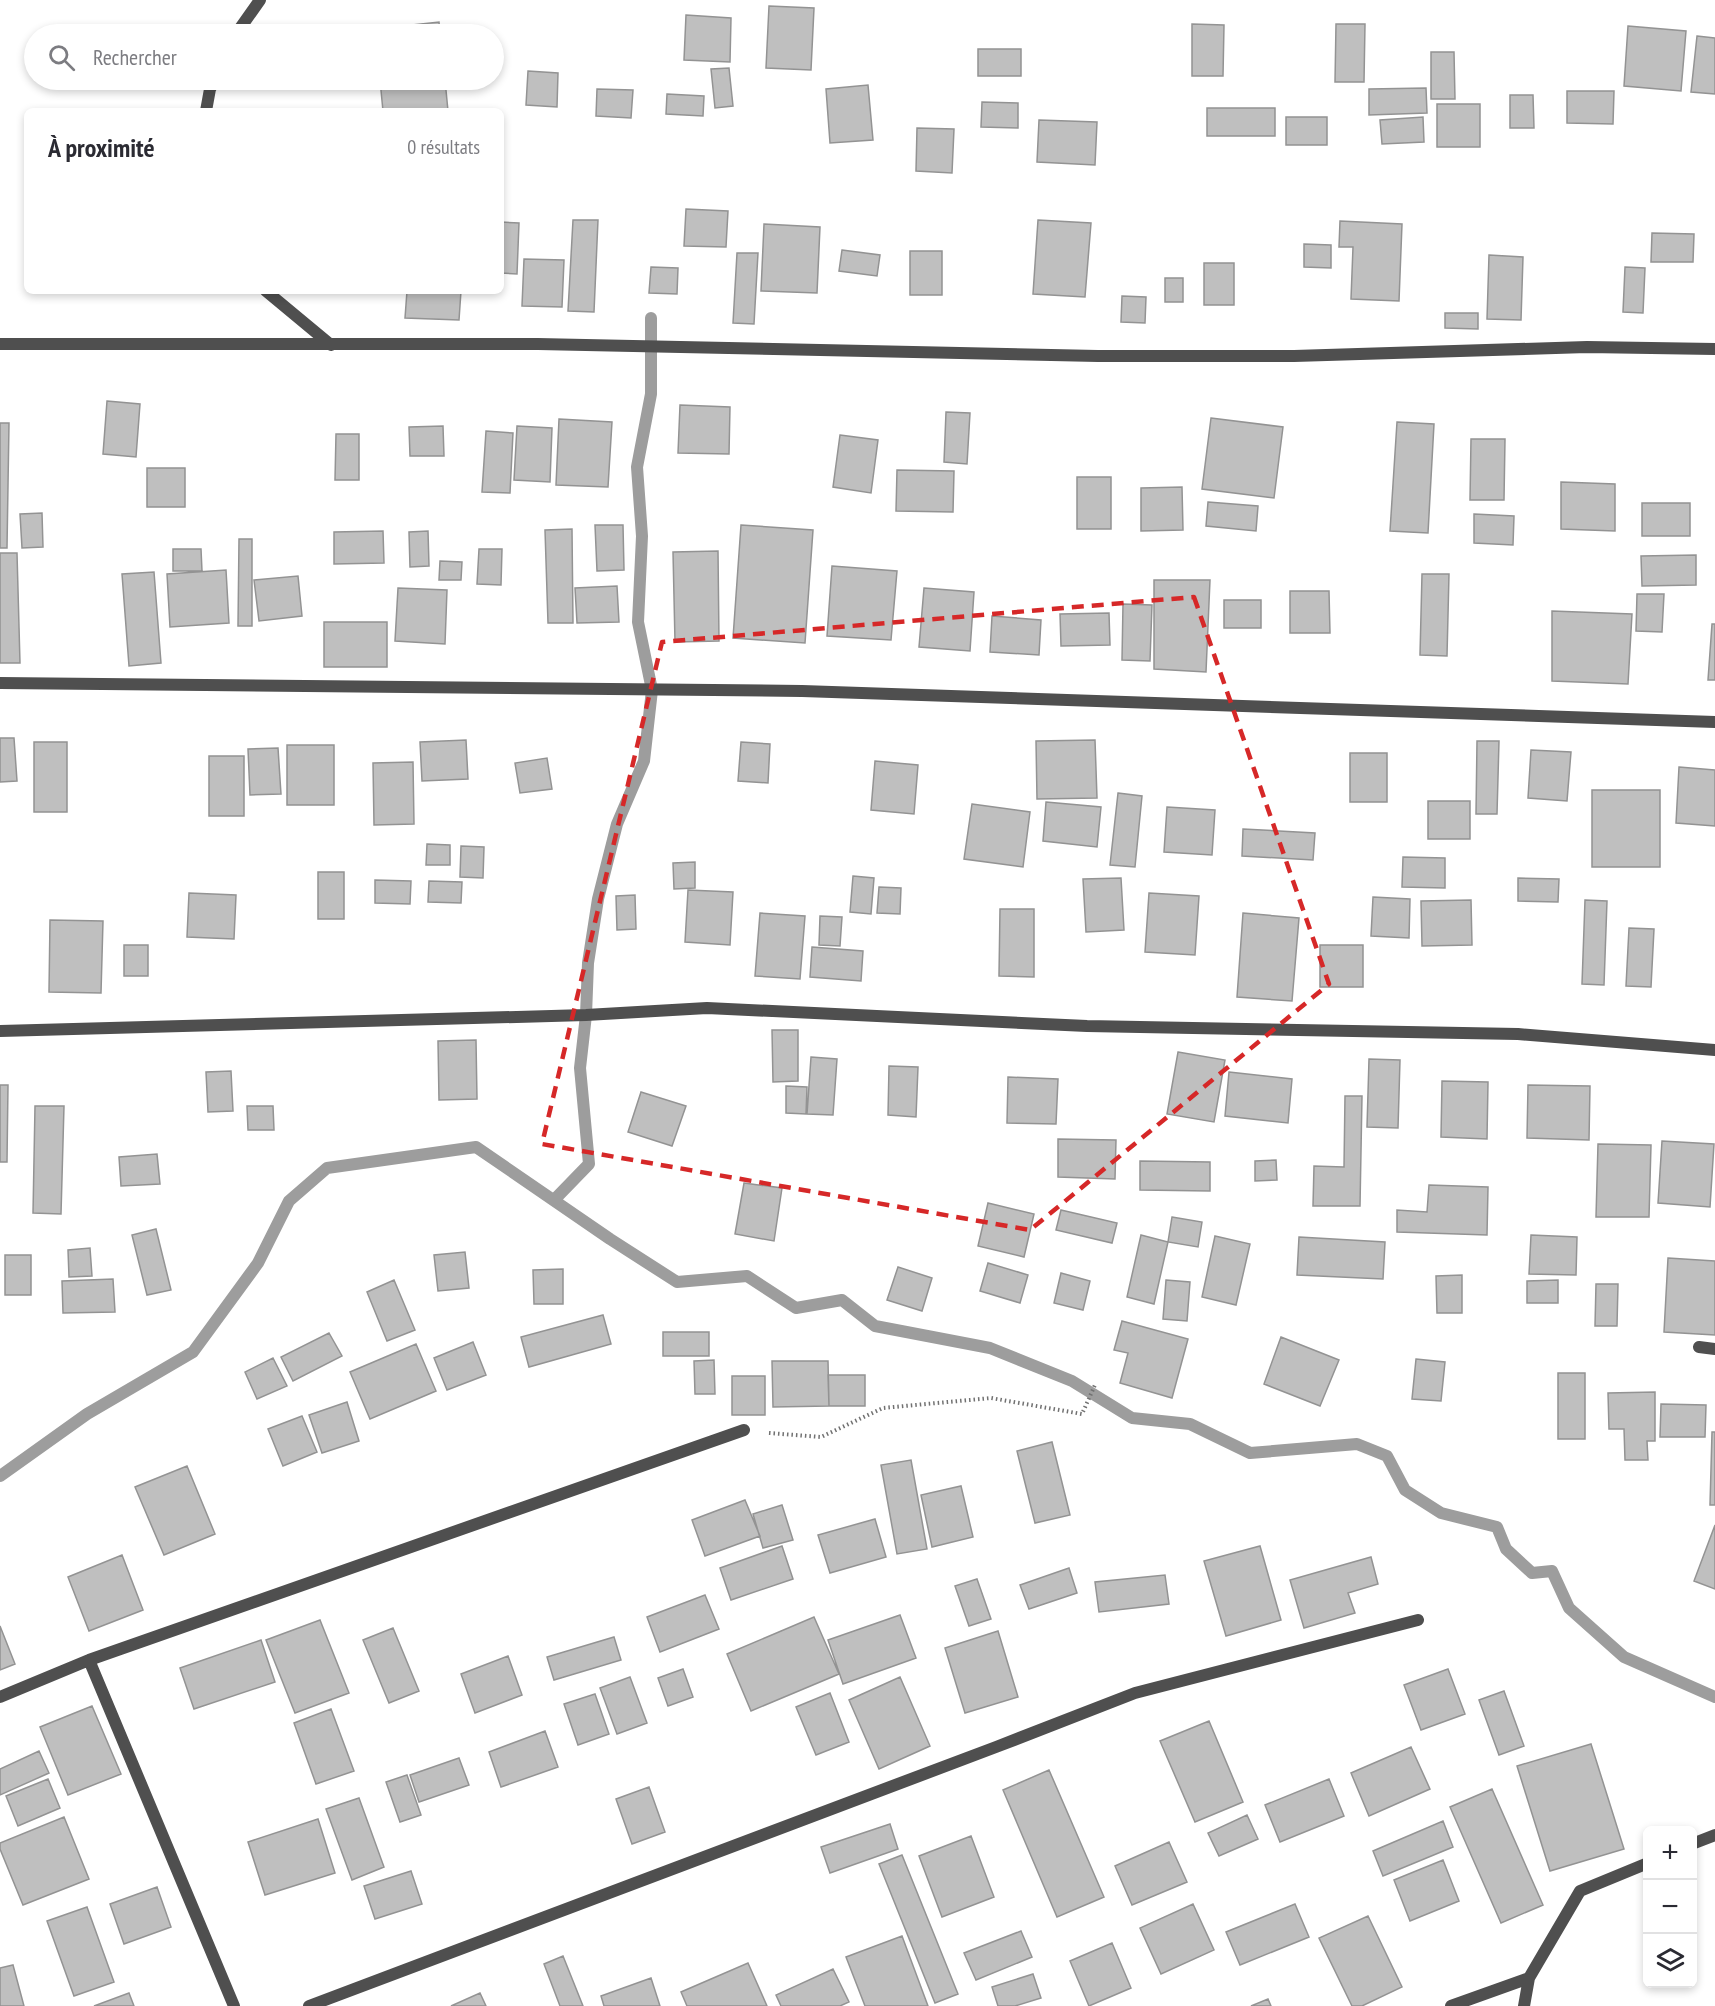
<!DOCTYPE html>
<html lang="fr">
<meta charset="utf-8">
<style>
:root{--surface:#fff;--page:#f7f7f7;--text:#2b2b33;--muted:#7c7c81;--line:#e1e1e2}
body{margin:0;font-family:"PT Sans Narrow",sans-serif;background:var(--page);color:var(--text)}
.controls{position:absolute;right:18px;bottom:18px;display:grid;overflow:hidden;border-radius:9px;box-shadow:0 3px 9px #0003}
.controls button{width:54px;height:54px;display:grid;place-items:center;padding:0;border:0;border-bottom:2px solid var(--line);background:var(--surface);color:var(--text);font:30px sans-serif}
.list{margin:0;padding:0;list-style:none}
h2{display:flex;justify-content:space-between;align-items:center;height:78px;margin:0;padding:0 24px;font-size:26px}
h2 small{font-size:20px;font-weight:400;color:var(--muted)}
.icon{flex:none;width:33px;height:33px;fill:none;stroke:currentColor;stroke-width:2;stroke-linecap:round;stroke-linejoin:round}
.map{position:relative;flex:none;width:1715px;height:2006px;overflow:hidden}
.search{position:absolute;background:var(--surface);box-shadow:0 3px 9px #0003;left:24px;top:24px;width:480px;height:66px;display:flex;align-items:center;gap:15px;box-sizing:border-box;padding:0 21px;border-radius:33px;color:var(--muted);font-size:22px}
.panel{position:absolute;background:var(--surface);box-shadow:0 3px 9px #0003;left:24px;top:108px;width:480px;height:186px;border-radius:9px}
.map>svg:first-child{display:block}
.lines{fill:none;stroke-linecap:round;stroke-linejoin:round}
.stream{stroke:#9d9d9d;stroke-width:12}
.building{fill:#bfbfbf;stroke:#939393;stroke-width:1.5}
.path{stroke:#717171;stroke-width:4;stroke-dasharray:1.5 3;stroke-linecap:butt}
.minor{stroke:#4f4f4f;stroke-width:12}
.marked{fill:none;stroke:#d62828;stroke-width:4.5;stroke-dasharray:12 8;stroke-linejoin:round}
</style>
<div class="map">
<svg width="1715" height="2006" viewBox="0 0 1715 2006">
<rect width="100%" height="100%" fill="#fff"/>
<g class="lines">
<!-- stream -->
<path class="stream" d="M556,1198L589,1164L580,1068L586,1015L588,963L598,899L617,824L644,761L652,690L638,622L642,536L637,467L651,394V318
M0,1476L87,1414L193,1352L258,1263L289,1201L327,1168L476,1147L610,1239L677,1282L747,1276L796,1308L842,1300L875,1326L990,1348L1072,1381L1132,1418L1190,1424L1250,1453L1357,1444L1387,1456L1405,1490L1441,1513L1497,1527L1506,1549L1532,1573L1552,1571L1569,1608L1624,1657L1715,1697"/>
</g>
<!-- building -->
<path class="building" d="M769,6L814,8L811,70L766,68Z
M686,15L731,18L730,62L684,60Z
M439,22L440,34H376L375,29Z
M1192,24L1224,25L1223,76H1192Z
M1336,24H1365L1364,82H1335Z
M1628,26L1686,31L1681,91L1624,86Z
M1697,36L1715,38V94L1691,92Z
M978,49H1021V76H978Z
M1431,52H1454L1455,99H1431Z
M729,68L733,106L715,108L711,69Z
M528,71L558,73L557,107L526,105Z
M380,80H445L448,111H383Z
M868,85L873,140L830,143L826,89Z
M1426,88L1427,113L1369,115V89Z
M597,89L633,90L631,118L596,116Z
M1567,91H1614L1613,124L1567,123Z
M667,94L704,96L703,116L666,114Z
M1510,95H1533L1534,128H1510Z
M982,102L1018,103V128L981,127Z
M1437,104H1480V147H1437Z
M1207,108H1275V136H1207Z
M1286,117H1327V145H1286Z
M1423,117L1424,142L1382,144L1380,120Z
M1039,120L1097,122L1095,165L1037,162Z
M917,128L954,129L952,173L916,171Z
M686,209L728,211L726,247L684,246Z
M573,220H598L594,312L568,311Z
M1038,220L1091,223L1085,297L1033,294Z
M1340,221L1402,224L1399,301L1351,299L1353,247H1339Z
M501,222L519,223L517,274L501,273Z
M764,224L820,227L817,293L761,291Z
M1652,233L1694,234L1693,262H1651Z
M1304,244L1331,245V268L1304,267Z
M842,250L880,255L877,276L839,271Z
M910,251H942V295H910Z
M737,253H758L754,324L733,323Z
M1489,255L1523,257L1521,320L1487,319Z
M524,259L564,260L562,307L522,306Z
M1204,263H1234V305H1204Z
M651,267L678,268L677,294L649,293Z
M1625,267L1645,268L1643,313L1623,312Z
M1165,278H1183V302H1165Z
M407,291H461L459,320L405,318Z
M1122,296L1146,297L1145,323L1121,322Z
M1445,313H1478V329L1445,328Z
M107,401L140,404L136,457L103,454Z
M680,405L730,407L729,454L678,453Z
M946,412L970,413L967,464L944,462Z
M1211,418L1283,427L1274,498L1202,489Z
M559,419L612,422L608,487L556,485Z
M1397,422L1434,424L1428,533L1390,531Z
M0,423H9L7,548H0Z
M443,426L444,456H410L409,427Z
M517,426L552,428L550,482L514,480Z
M486,431L513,433L510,493L482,492Z
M336,434H359V480H335Z
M840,435L878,440L871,493L833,487Z
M1471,439H1505L1504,500H1470Z
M147,468H185V507H147Z
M897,470L954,471L953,512L896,511Z
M1077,477H1111V529H1077Z
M1561,482L1615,484V531L1561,529Z
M1182,487L1183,530L1141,531V488Z
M1208,502L1258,506L1256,531L1206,526Z
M1642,503H1690V536H1642Z
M42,513L43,547L22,548L20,514Z
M1474,514L1514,516L1513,545L1474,543Z
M595,525H623L624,570L597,571Z
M741,525L813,530L805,643L733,638Z
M572,529L573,623H548L545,530Z
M383,531L384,563L334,564V532Z
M428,531L429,566L410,567L409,532Z
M239,539H252V626H238Z
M173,549H201L202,571H173Z
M479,549H502L501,585L477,584Z
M718,551L719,641L675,642L673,552Z
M0,553H17L20,663H0Z
M1696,555V585L1642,586L1641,556Z
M440,561L462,562L461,580H439Z
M832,566L897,571L891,640L827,636Z
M226,570L229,623L170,627L167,574Z
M154,572L161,663L129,666L122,574Z
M1422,574H1449L1447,656L1420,655Z
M298,576L302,616L259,621L254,580Z
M1154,580H1210L1206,672L1154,669Z
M617,586L619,622L577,623L575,588Z
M398,588L447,590L445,644L395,641Z
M924,588L974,592L970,651L919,647Z
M1290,591H1329L1330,633H1290Z
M1637,594H1664L1662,632L1636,631Z
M1224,600H1261V628H1224Z
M1123,604L1152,605L1150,661L1122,660Z
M1552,611L1632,614L1628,684L1552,681Z
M1109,613L1110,645L1061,646L1060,614Z
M992,616L1041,620L1039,655L990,652Z
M324,622H387V667H324Z
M1712,624H1715V680H1708Z
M0,738H14L17,781L0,782Z
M466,740L468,779L422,781L420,742Z
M1095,740L1097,798L1037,799L1036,741Z
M1477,741H1499L1497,814H1476Z
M34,742H67V812H34Z
M741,742L770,744L768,783L738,781Z
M287,745H334V805H287Z
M278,748L281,794L250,795L248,749Z
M1531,750L1571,752L1567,801L1528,798Z
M1350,753H1387V802H1350Z
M209,756H244V816H209Z
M547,758L552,789L520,793L515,763Z
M875,761L918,765L914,814L871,810Z
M413,762L414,824L374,825L373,763Z
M1679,767L1715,770V826L1676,823Z
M1592,790H1660V867H1592Z
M1118,793L1142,796L1135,867L1110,865Z
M1428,801H1470V839H1428Z
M1046,802L1101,807L1097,847L1043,841Z
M972,804L1030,812L1023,867L964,859Z
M1167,807L1215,810L1212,855L1164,852Z
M1243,829L1315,833L1313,860L1242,856Z
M427,844L450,845V865H426Z
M461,846L484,847L483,878L460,877Z
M1403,857L1445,858V888L1402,887Z
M695,862V888L674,889L673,863Z
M318,872H344V919H318Z
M853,876L874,878L871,914L850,912Z
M1121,878L1124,930L1086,932L1083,879Z
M1518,878L1559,879L1558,902L1518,901Z
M375,880L411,881L410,904L375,903Z
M429,881L462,882L461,903L428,902Z
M879,887L901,888L900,914L877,913Z
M688,890L733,892L730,945L685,942Z
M189,893L236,895L234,939L187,937Z
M1149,893L1199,896L1195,955L1145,952Z
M635,895L636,929L617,930L616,896Z
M1373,897L1410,899L1409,938L1371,936Z
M1471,900L1472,945L1422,946L1421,901Z
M1585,900L1607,901L1604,985L1582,984Z
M1000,909H1034V977L999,976Z
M760,913L805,916L800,979L755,976Z
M1243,913L1299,918L1292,1001L1237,997Z
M820,916L842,917L840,946L819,945Z
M50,920L103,921L101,993L49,992Z
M1629,928L1654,929L1651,987L1626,986Z
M124,945H148V976H124Z
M1320,945H1363V987H1320Z
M812,947L863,951L861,981L810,977Z
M772,1030H798V1081L773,1082Z
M476,1040L477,1099L439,1100L438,1041Z
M1178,1052L1225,1060L1214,1122L1167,1114Z
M811,1057L837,1059L833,1115L807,1114Z
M1369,1059L1400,1060L1398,1128L1367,1127Z
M889,1066L918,1067L916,1117L888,1115Z
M231,1071L233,1111L208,1112L206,1072Z
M1229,1072L1292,1079L1288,1123L1225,1116Z
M1008,1077L1058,1079L1056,1124L1007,1123Z
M1442,1081L1488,1082L1487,1139L1441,1137Z
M0,1085H8L7,1162H0Z
M1528,1085L1590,1086L1589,1140L1527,1138Z
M786,1086L807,1087L806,1114L786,1113Z
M641,1092L686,1106L672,1146L628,1132Z
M1345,1096H1362L1360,1206H1313L1314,1166L1344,1167Z
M35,1106H64L61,1214L33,1213Z
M247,1106H273L274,1130H248Z
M1058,1139L1116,1140L1115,1179L1058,1177Z
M1662,1141L1714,1144L1710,1207L1658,1203Z
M1598,1144L1651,1145L1649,1217H1596Z
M157,1154L160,1184L121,1186L119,1157Z
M1276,1160L1277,1180L1255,1181V1161Z
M1140,1161L1210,1162V1191L1140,1190Z
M744,1183L782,1188L774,1241L735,1234Z
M1429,1185L1488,1187L1487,1235L1397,1232V1210L1427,1212Z
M988,1203L1034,1214L1024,1257L978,1246Z
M1061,1210L1117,1223L1112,1243L1056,1230Z
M1172,1217L1202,1222L1198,1247L1168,1242Z
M156,1229L171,1290L147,1295L132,1235Z
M1141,1235L1168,1242L1154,1304L1127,1297Z
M1531,1235L1577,1237L1576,1275L1529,1274Z
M1215,1236L1250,1244L1236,1305L1202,1297Z
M1299,1237L1385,1242L1383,1279L1297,1275Z
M90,1248L92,1276L69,1277L68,1250Z
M465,1252L469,1288L438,1291L434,1255Z
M5,1255H31V1295H5Z
M1668,1258L1715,1261V1335L1664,1332Z
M988,1263L1028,1275L1020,1303L980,1291Z
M898,1267L932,1278L922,1311L887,1300Z
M563,1269V1304H534L533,1270Z
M1061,1273L1090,1281L1083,1310L1054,1303Z
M1462,1275V1313H1437L1436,1276Z
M113,1279L115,1312L63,1313L62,1281Z
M394,1280L415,1330L387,1341L367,1292Z
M1166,1280L1190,1282L1187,1321L1163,1319Z
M1558,1280V1303H1527V1281Z
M1596,1284H1618L1617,1326H1595Z
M603,1315L611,1344L529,1367L521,1337Z
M1122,1321L1188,1339L1172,1398L1120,1383L1128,1353L1114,1350Z
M663,1332H709V1356H663Z
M329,1333L342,1356L293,1381L281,1357Z
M1281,1337L1339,1360L1320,1406L1264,1384Z
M473,1342L486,1375L447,1390L434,1358Z
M416,1344L436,1391L370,1419L350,1372Z
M273,1358L287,1386L257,1399L245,1372Z
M1416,1359L1445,1362L1441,1401L1412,1399Z
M714,1360L715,1394H695L694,1361Z
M772,1361H828L829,1406L773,1407Z
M1558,1373H1585V1439H1558Z
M828,1375H865V1406H829Z
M732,1376H765V1415H732Z
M1655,1392V1441H1647L1648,1460H1625L1624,1429H1609L1608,1393Z
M347,1402L359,1441L322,1453L309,1415Z
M1661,1404L1706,1405L1705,1437H1660Z
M302,1416L317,1452L283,1466L268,1429Z
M1712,1432H1715V1505H1710Z
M1052,1442L1070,1515L1035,1523L1017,1451Z
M911,1460L927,1549L897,1554L881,1465Z
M187,1466L215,1534L164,1555L135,1487Z
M961,1486L973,1537L932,1547L921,1495Z
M745,1500L760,1536L705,1556L692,1520Z
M782,1505L793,1540L763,1548L753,1514Z
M875,1519L886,1557L830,1573L818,1535Z
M1715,1525V1589L1694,1581Z
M782,1546L793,1579L731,1600L720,1568Z
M1260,1546L1281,1620L1226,1636L1204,1561Z
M122,1555L143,1610L89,1631L68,1577Z
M1371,1557L1378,1584L1348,1593L1355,1613L1304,1628L1290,1580Z
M1069,1568L1077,1593L1029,1609L1020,1585Z
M1165,1575L1169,1604L1099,1612L1095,1582Z
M977,1579L991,1619L969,1626L955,1586Z
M705,1595L719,1629L660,1652L647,1617Z
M900,1615L916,1658L843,1684L828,1640Z
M814,1617L839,1674L751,1711L727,1654Z
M320,1620L349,1693L295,1713L266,1640Z
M0,1626L15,1664L0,1670Z
M393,1628L419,1691L389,1703L363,1640Z
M998,1631L1018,1697L965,1713L945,1648Z
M614,1637L621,1660L554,1680L547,1657Z
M261,1640L275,1682L194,1709L180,1668Z
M508,1656L522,1695L475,1713L461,1674Z
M683,1669L693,1697L668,1706L658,1678Z
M1448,1669L1465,1714L1421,1730L1404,1685Z
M630,1677L647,1723L617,1734L600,1688Z
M900,1677L930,1746L879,1769L849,1700Z
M1504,1691L1524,1746L1499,1755L1479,1700Z
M830,1693L849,1742L816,1755L796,1707Z
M595,1694L609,1734L578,1745L564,1704Z
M92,1706L121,1774L68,1795L40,1727Z
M331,1709L354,1771L316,1784L294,1723Z
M1209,1721L1243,1802L1195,1822L1160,1741Z
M545,1731L558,1767L501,1787L489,1752Z
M1591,1744L1624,1849L1550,1871L1517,1766Z
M1411,1747L1430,1789L1369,1816L1351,1773Z
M39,1751L49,1773L0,1795V1769Z
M459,1758L469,1785L419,1802L410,1775Z
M1049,1770L1104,1897L1057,1917L1003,1790Z
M407,1775L421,1815L400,1822L386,1782Z
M48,1779L60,1808L18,1826L6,1796Z
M1329,1779L1344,1816L1280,1842L1265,1805Z
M649,1787L665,1832L632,1844L616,1799Z
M1492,1789L1543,1905L1501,1923L1450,1807Z
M359,1798L384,1867L352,1880L326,1809Z
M1247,1815L1258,1839L1219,1856L1208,1833Z
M64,1817L89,1879L23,1905L0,1849V1843Z
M318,1819L335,1873L265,1895L248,1842Z
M1443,1821L1453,1847L1383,1876L1373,1851Z
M890,1824L898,1849L830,1873L821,1847Z
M971,1836L994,1897L942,1917L919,1856Z
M1169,1842L1187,1882L1132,1905L1115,1866Z
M902,1855L958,1994L935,2003L879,1864Z
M1443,1860L1459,1901L1410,1921L1394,1880Z
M411,1871L422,1904L375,1919L364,1886Z
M157,1887L171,1927L124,1944L110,1904Z
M1193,1904L1214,1950L1161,1974L1140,1928Z
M1295,1904L1309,1937L1240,1965L1226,1932Z
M87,1907L114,1982L74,1996L47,1921Z
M1368,1916L1402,1987L1362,2006H1352L1319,1938Z
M1021,1931L1032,1957L976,1980L964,1953Z
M902,1936L928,2006H865L846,1957Z
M1112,1943L1131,1988L1089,2006L1070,1961Z
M563,1956L583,2006H560L544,1964Z
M748,1963L767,2006H687L681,1992Z
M13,1965L24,2006H0V1968Z
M833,1969L849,2002L840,2006H781L776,1995Z
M1033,1974L1041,1998L1015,2006H998L992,1987Z
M651,1978L660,2006H604L601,1996Z
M129,1993L134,2006H94Z
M480,1993L486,2006H451Z
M1268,1999L1271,2006H1251Z"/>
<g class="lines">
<!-- path -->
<path class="path" d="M769,1433L821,1437L883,1408L991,1398L1082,1414L1095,1385"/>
<!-- minor -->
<path class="minor" d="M236,34L260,0
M206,111L210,89L215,80
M266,291L331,345
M0,344H538L1098,356H1294L1587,347L1715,349
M0,683L802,691L1715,722
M0,1031L586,1015L707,1008L1087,1026L1518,1034L1715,1050
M1699,1347L1715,1349
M89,1660L234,2006
M0,1697L89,1660L744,1430
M1692,1844L1715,1835
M309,2006L996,1747L1135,1693L1418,1620
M1451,2006L1529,1978L1580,1891L1648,1863
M1524,2006L1529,1978"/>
</g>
<!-- marked area -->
<path class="marked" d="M1194,597L1329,984L1030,1230L542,1144L662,642Z"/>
</svg>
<div class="controls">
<button>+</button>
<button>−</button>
<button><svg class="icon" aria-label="layers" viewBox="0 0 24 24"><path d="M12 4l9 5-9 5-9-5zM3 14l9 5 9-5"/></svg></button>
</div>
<div class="search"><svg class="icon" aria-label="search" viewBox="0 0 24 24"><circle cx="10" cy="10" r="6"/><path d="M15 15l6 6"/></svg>Rechercher</div>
<section class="panel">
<h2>À proximité<small>0 résultats</small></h2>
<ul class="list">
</ul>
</section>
</div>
